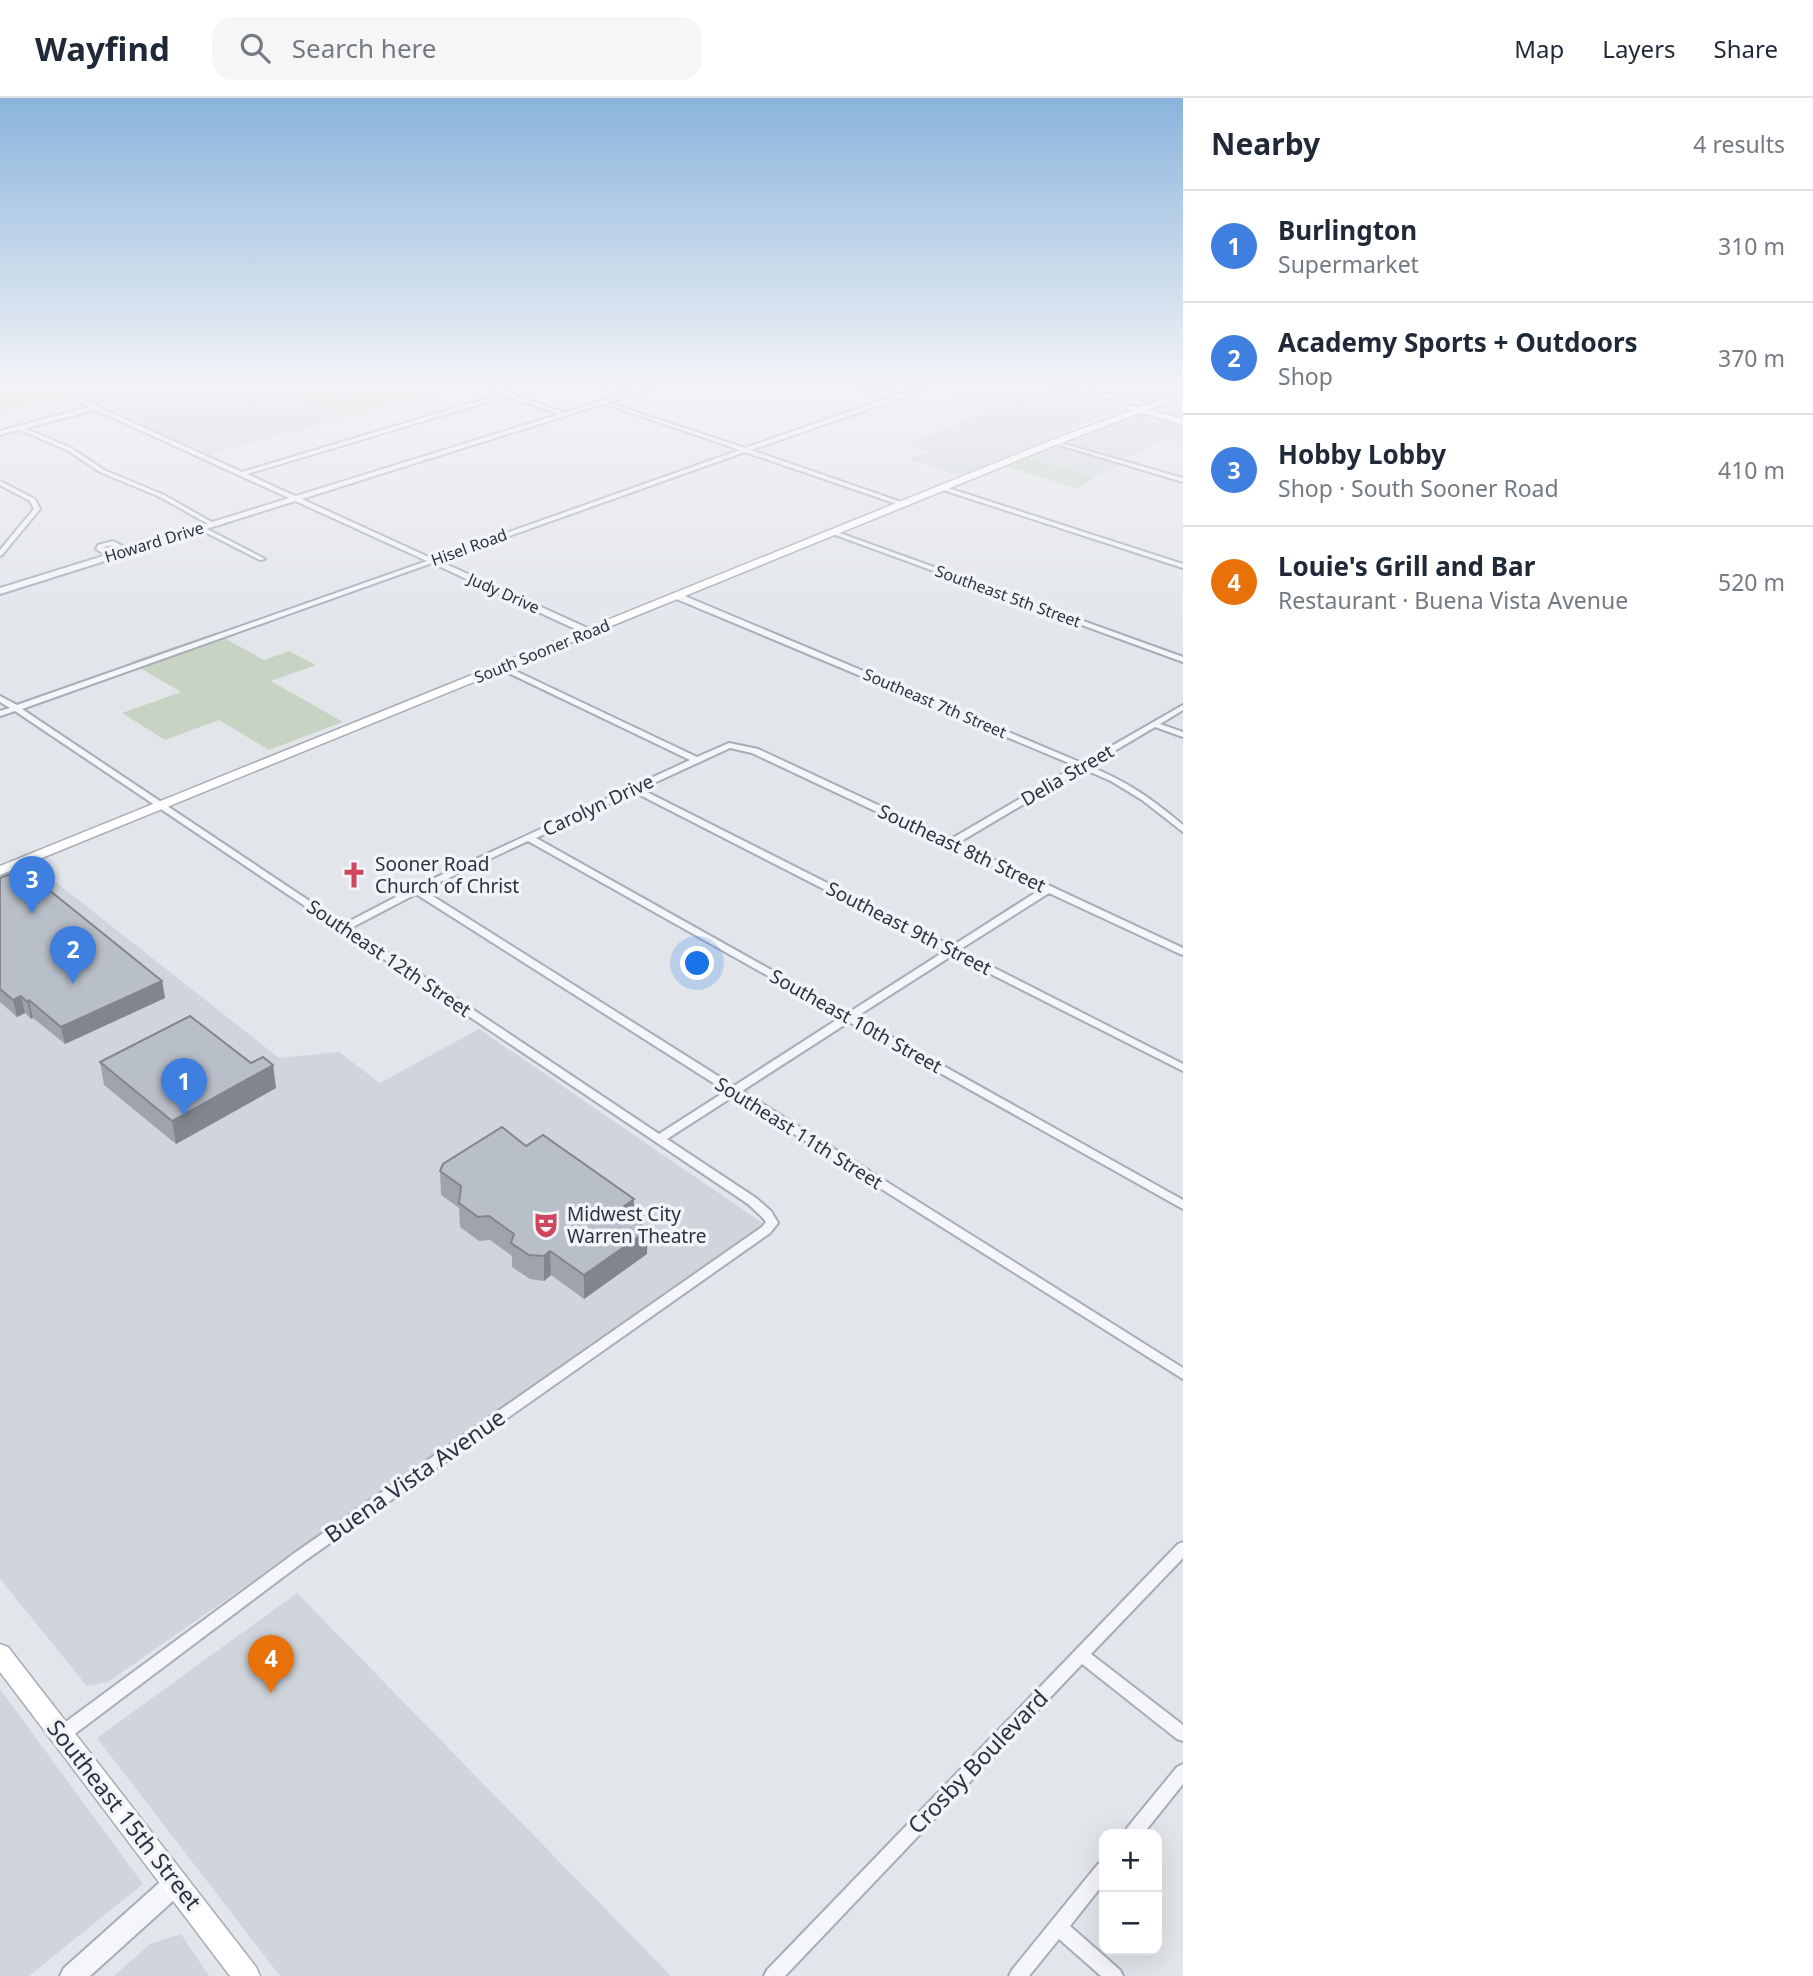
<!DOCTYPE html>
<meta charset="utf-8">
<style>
:root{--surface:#fff;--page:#f6f6f7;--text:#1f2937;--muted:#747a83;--line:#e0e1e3;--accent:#7c3aed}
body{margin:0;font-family:"Noto Sans",sans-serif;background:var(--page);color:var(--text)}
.controls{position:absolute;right:21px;bottom:21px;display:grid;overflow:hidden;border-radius:14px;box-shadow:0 7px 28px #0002}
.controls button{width:63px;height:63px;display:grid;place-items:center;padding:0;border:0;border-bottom:2px solid var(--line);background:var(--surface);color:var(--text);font:35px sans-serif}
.you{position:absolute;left:698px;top:866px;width:24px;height:24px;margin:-18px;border:5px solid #fff;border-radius:50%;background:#1a73e8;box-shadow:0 0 0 10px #1a73e833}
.badge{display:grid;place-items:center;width:46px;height:46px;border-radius:50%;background:var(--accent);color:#fff;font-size:23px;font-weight:700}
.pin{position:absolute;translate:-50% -58px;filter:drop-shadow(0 2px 4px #0008)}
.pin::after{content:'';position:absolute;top:37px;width:24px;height:21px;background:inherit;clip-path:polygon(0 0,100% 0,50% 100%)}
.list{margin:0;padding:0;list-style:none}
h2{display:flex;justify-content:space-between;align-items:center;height:91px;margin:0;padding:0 28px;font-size:30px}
h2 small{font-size:23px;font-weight:400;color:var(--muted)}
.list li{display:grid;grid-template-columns:46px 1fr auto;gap:21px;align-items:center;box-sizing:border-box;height:112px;padding:0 28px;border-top:2px solid var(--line)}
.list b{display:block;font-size:26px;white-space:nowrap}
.list p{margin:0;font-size:23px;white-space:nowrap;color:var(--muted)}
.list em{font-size:23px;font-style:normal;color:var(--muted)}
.icon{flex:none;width:38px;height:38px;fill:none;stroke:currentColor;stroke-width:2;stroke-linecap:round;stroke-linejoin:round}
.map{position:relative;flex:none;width:1183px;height:1878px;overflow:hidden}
header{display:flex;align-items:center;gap:42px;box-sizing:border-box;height:98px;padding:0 35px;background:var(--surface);border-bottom:2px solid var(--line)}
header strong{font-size:33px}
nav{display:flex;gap:38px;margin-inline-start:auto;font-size:24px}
.search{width:490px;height:63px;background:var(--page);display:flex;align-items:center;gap:18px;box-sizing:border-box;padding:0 24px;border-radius:21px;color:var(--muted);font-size:26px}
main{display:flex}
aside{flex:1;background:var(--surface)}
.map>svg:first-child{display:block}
.built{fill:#d0d5dc}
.green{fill:#c8d4c3}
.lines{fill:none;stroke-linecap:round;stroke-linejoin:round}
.stream{stroke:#9db4ca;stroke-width:2}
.minor-casing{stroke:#a7acb5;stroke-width:4}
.tertiary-casing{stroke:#a7acb5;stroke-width:4}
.secondary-casing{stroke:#a7acb5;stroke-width:3}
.primary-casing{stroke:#a1aab6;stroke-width:3}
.minor{fill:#f5f6f9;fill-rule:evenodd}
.tertiary{fill:#f5f6f9;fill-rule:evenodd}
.secondary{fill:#fff;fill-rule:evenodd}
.primary{fill:#fff;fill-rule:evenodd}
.wall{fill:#9fa4ac}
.shaded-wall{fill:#82868c}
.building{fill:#b9bfc8;stroke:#82868c;stroke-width:2}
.labels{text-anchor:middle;stroke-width:7;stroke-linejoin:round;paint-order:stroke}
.far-street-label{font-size:16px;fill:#2a3343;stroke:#f2f4f8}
.street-label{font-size:19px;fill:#2a3343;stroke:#f2f4f8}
.poi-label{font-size:19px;fill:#2a3343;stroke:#f2f4f8;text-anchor:start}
.near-street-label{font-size:23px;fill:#2a3343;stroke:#f2f4f8}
</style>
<header>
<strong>Wayfind</strong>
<div class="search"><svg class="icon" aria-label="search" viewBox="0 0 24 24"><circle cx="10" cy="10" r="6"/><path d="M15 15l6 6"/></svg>Search here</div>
<nav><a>Map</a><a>Layers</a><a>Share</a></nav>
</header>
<main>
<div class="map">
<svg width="1183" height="1878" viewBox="0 0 1183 1878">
<rect width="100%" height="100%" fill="#e2e5ea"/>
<!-- built -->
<path class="built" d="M138,284H407L438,295L209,356L82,298Z
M944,284H1029L1122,310L960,378L908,361L927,354L907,347L1000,308L932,288Z
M1142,315L1183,326V351L1168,340L1122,361L1127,364L1094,379L1031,359Z
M43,774L279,960L339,954L380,985L479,931L764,1126L108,1584L87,1588L0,1481V792Z
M297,1495L671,1878H280L97,1640Z
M0,1591L143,1786L29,1878H0Z
M181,1836L209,1878H114L150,1846Z"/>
<!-- green -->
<path class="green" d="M0,284H126L0,315Z
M199,284H287C253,298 234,293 199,284Z
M307,284L341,285L344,290C338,318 295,299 279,294Z
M1113,284H1183V287L1136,302L1135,295Z
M398,285L429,296L346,319L316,308Z
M1030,359L1096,380L1076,390L1007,369Z
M215,535L264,562L289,553L316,567L271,583L343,624L269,652L219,622L165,642L122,615L181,594L130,564Z"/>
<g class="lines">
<!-- stream -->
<path class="stream" d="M75,284H94"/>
<!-- minor casing -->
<g class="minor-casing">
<path id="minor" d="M470,284H476L510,295L567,316L562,317L507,298L247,376L433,461L740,352L603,305V303L745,350L891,299L845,285V284H851L897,297L934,284H941L900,300L751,352L904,405V407H900L745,354L439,463L592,532V536H586L432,465L22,611L344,826L413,790L690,662L500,571L499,569L503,567L697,659L729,645L758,651L951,741L1076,668L674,500V496H680L1082,665L1183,607V612L1160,626L1183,634V639L1155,629L1089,668C1128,684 1151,700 1183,727V734L1142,702L1111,683L1083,671L958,745L1183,850V857L1180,856L1049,795L959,852L1183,966V973L953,857L856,919L1183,1102V1111L849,924L742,993L1183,1270V1281L734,998L667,1041L756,1100L771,1113L778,1125L770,1135L306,1462L68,1641L62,1643L56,1641L54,1636L56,1631L296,1454L762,1129L766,1124L762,1119L748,1106L15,613L0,618V613L10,610L0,604V598L17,607L427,463L72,301V299H76L242,374L502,296ZM730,650L752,655L1041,791L952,848L641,691ZM634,694L945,853L848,915L536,740ZM528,743L841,919L734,988L423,792ZM416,796L726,993L659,1036L351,830Z
M599,284H604L607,289L628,298L623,299L603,291Z
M20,328L71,350L104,372L164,397L215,426L210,427L160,399L100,374L67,352L18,331V329Z
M1053,343L1183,380V384L1053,345Z
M0,383L35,401L40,411L2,457L0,458V452L34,411L30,403L0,387Z
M942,388L1183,466V470L940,391L939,390Z
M199,429H203L265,461L260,462L199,431Z
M830,433H834L1183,559V564L830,435Z
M113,443L130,452L131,453L126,454L112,447L103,449L113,457L114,458L111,460L96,451L98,447Z
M1183,1444V1460L1091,1556L1183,1627V1643L1177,1641L1082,1566L785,1878H764L767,1872L1178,1446Z
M1183,1666V1686L1143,1736H1125L1127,1730L1177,1669Z
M1104,1764V1785L1070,1828L1120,1872L1123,1878H1101L1059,1841L1029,1878H1009L1012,1872L1098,1766Z"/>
</g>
<!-- tertiary casing -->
<g class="tertiary-casing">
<path id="tertiary" d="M663,284H673L0,496V490Z
M96,307H99V311L0,337V333Z
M176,1774L184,1777L187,1785L184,1793L90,1878H60L64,1870L168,1777Z"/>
</g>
<!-- secondary casing -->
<g class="secondary-casing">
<path id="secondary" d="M1042,284L1141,303L1144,304V308L1183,294V299L1058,346L0,777V768L1052,342L1144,308L1045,287Z
M0,1546L8,1549L256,1869L260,1878H230L0,1574Z"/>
</g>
<!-- primary casing -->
<g class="primary-casing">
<path id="primary" d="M1128,307L1183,321V327L1128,311Z"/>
</g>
<!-- minor -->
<use href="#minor" class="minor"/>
<!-- tertiary -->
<use href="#tertiary" class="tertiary"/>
<!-- secondary -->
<use href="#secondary" class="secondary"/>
<!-- primary -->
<use href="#primary" class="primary"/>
</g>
<!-- wall -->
<path class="wall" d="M0,780L162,883L165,900L65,946L33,920L31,921L25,915L17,919L0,904Z
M100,964L273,967L276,990L176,1046L104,987Z
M526,1048L634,1101V1122L647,1156L584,1201L551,1177L544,1183L530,1181L512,1169V1158L490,1142L479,1143L460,1129L459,1110L441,1097L440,1073Z"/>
<!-- shaded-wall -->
<path class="shaded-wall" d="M162,883L165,900L65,946L61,929Z
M21,898L25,915L17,919L13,902Z
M29,902L33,920L31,921L27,904Z
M273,967L276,990L176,1046L172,1023Z
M634,1101L633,1125L619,1112Z
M648,1132L647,1156L584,1201V1177Z
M550,1153L551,1177L544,1183V1158Z"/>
<!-- building -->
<path class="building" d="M23,771L162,883L61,929L29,902L27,904L21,898L13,902L0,891V780Z
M190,918L251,965L263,959L273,967L172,1023L100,964Z
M502,1029L526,1048L543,1037L634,1101L619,1112L648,1132L584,1177L550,1153L544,1158L529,1157L511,1145L514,1136L489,1118L478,1119L459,1105L461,1088L440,1073L443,1066Z"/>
<!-- sky -->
<linearGradient id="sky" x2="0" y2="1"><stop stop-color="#8ab4dc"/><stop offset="0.52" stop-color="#f2f3f6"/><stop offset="1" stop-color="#f2f3f6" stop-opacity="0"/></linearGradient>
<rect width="1183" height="546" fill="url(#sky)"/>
<!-- icons -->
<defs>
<g id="church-bare" transform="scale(2.1)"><path d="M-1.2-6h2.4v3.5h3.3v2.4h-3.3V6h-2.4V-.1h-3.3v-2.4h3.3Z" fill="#cf475f" stroke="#f2f4f8" stroke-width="2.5" paint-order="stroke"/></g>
<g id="theatre-bare" transform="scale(2.1)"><path d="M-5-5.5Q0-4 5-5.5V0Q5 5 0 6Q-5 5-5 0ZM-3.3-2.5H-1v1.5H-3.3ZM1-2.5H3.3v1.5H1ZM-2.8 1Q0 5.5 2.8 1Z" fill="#cf475f" stroke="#f2f4f8" stroke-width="2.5" paint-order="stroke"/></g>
</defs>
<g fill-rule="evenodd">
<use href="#church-bare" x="354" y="777"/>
<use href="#theatre-bare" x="546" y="1127"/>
</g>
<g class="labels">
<!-- far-street labels -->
<g class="far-street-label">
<text transform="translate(154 444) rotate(-17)" y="6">Howard Drive</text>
<text transform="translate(469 449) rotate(-20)" y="6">Hisel Road</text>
<text transform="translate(504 495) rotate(24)" y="6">Judy Drive</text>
<text transform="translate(1008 498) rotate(20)" y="6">Southeast 5th Street</text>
<text transform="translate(542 553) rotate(-22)" y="6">South Sooner Road</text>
<text transform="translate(935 605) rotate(23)" y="6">Southeast 7th Street</text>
</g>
<!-- street labels -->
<g class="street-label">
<text transform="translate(1067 677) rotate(-30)" y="7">Delia Street</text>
<text transform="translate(598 707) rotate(-25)" y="7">Carolyn Drive</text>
<text transform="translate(962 750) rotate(25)" y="7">Southeast 8th Street</text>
<text transform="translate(909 830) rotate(27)" y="7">Southeast 9th Street</text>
<text transform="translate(389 860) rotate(34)" y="7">Southeast 12th Street</text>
<text transform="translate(856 923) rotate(29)" y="7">Southeast 10th Street</text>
<text transform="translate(799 1035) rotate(32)" y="7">Southeast 11th Street</text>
</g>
<!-- poi labels -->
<g class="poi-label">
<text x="375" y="773">Sooner Road<tspan x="375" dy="22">Church of Christ</tspan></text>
<text x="567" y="1123">Midwest City<tspan x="567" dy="22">Warren Theatre</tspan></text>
</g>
<!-- near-street labels -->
<g class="near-street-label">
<text transform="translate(415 1378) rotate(-35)" y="8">Buena Vista Avenue</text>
<text transform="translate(978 1664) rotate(-46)" y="8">Crosby Boulevard</text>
<text transform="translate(124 1717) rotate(52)" y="8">Southeast 15th Street</text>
</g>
</g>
</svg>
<div class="controls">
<button>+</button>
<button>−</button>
</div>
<div class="you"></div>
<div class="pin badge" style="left:184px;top:1018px;background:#3f7fe0">1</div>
<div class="pin badge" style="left:73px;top:886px;background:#3f7fe0">2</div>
<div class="pin badge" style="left:32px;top:816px;background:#3f7fe0">3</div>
<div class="pin badge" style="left:271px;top:1595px;background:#e8710a">4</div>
</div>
<aside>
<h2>Nearby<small>4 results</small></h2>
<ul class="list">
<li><span class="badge" style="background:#3f7fe0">1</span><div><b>Burlington</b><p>Supermarket</p></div><em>310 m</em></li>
<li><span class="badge" style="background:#3f7fe0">2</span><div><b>Academy Sports + Outdoors</b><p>Shop</p></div><em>370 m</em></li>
<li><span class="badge" style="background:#3f7fe0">3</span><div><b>Hobby Lobby</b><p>Shop · South Sooner Road</p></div><em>410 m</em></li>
<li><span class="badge" style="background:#e8710a">4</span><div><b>Louie's Grill and Bar</b><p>Restaurant · Buena Vista Avenue</p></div><em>520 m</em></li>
</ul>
</aside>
</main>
